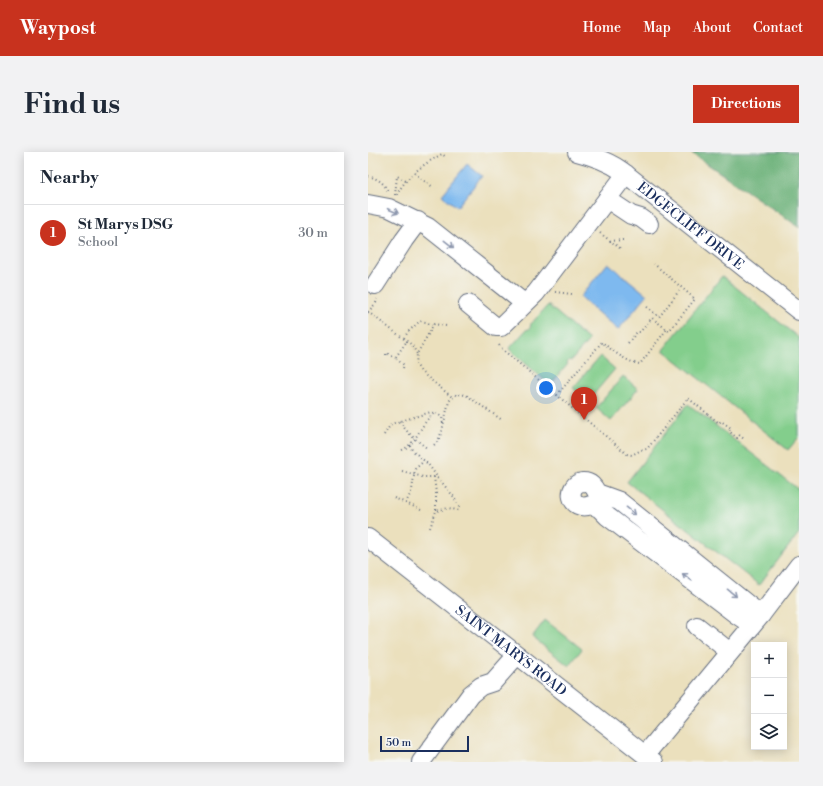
<!DOCTYPE html>
<meta charset="utf-8">
<style>
:root{--surface:#fff;--page:#f2f2f3;--text:#1f2937;--muted:#747a83;--line:#e0e1e3;--accent:#c8321e}
body{margin:0;font-family:"Libre Bodoni",serif;background:var(--page);color:var(--text)}
.controls{position:absolute;right:12px;bottom:12px;display:grid;overflow:hidden;border-radius:0px;box-shadow:0 2px 10px #0003}
.controls button{width:36px;height:36px;display:grid;place-items:center;padding:0;border:0;border-bottom:1px solid var(--line);background:var(--surface);color:var(--text);font:20px sans-serif}
.scale{position:absolute;left:12px;bottom:10px;width:89px;box-sizing:border-box;padding-left:4px;border:2px solid #1b2f5e;border-top:0;font-size:11px;line-height:14px;white-space:nowrap;color:#1b2f5e;-webkit-text-stroke:3px #f6f6f2;paint-order:stroke}
.you{position:absolute;left:178px;top:236px;width:14px;height:14px;margin:-10px;border:3px solid #fff;border-radius:50%;background:#1a73e8;box-shadow:0 0 0 6px #1a73e833}
.badge{display:grid;place-items:center;width:26px;height:26px;border-radius:50%;background:var(--accent);color:#fff;font-size:13px;font-weight:700}
.pin{position:absolute;translate:-50% -33px;filter:drop-shadow(0 1px 2px #0008)}
.pin::after{content:'';position:absolute;top:21px;width:14px;height:12px;background:inherit;clip-path:polygon(0 0,100% 0,50% 100%)}
.list{margin:0;padding:0;list-style:none}
h2{display:flex;justify-content:space-between;align-items:center;height:52px;margin:0;padding:0 16px;font-size:17px}
h2 small{font-size:13px;font-weight:400;color:var(--muted)}
.list li{display:grid;grid-template-columns:26px 1fr auto;gap:12px;align-items:center;box-sizing:border-box;height:56px;padding:0 16px;border-top:1px solid var(--line)}
.list b{display:block;font-size:15px;white-space:nowrap}
.list p{margin:0;font-size:13px;white-space:nowrap;color:var(--muted)}
.list em{font-size:13px;font-style:normal;color:var(--muted)}
.icon{flex:none;width:22px;height:22px;fill:none;stroke:currentColor;stroke-width:2;stroke-linecap:round;stroke-linejoin:round}
.map{position:relative;flex:none;width:431px;height:610px;overflow:hidden;border-radius:0px}
header{display:flex;align-items:center;gap:24px;box-sizing:border-box;height:56px;padding:0 20px;background:var(--accent);color:#fff}
header strong{font-size:19px}
nav{display:flex;gap:22px;margin-inline-start:auto;font-size:14px}
.intro{display:flex;align-items:center;justify-content:space-between;box-sizing:border-box;height:96px;padding:0 24px}
h1{margin:0;font-size:28px}
.button{padding:10px 18px;border-radius:0px;background:var(--accent);color:#fff;font-size:14px;font-weight:700}
main{display:flex;gap:24px;padding:0 24px}
aside{flex:1;background:var(--surface);border-radius:0px;box-shadow:0 2px 10px #0003}
.map>svg:first-child{display:block}
.green{fill:#83ce8c;stroke:#4f7e75}
.forest{fill:#6ab178;stroke:#42706b}
.water{fill:#7eb9ef;stroke:#4c74a6}
.lines{fill:none;stroke-linecap:round;stroke-linejoin:round}
.minor-casing{stroke:#646d7f;stroke-width:20}
.path{stroke:#646d7f;stroke-width:2;stroke-dasharray:1 3;stroke-linecap:butt}
.minor{stroke:#fff;stroke-width:18}
.oneway{stroke:#8d97ae}
.labels{text-anchor:middle;stroke-width:3.5;stroke-linejoin:round;paint-order:stroke}
.street-label{font-size:14px;fill:#1b2f5e;stroke:#f6f6f2}
</style>
<header>
<strong>Waypost</strong>
<nav><a>Home</a><a>Map</a><a>About</a><a>Contact</a></nav>
</header>
<div class="intro"><h1>Find us</h1><a class="button">Directions</a></div>
<main>
<aside>
<h2>Nearby<small></small></h2>
<ul class="list">
<li><span class="badge">1</span><div><b>St Marys DSG</b><p>School</p></div><em>30 m</em></li>
</ul>
</aside>
<div class="map">
<svg width="431" height="610" viewBox="0 0 431 610">
<rect width="100%" height="100%" fill="#f6f6f2"/>
<filter id="ink" filterUnits="userSpaceOnUse"><feTurbulence type="fractalNoise" baseFrequency=".025" numOctaves="2"/><feDisplacementMap in="SourceGraphic" scale="8" xChannelSelector="R" yChannelSelector="G"/><feConvolveMatrix kernelMatrix="1 2 1 2 8 2 1 2 1" color-interpolation-filters="sRGB"/></filter>
<filter id="wash" filterUnits="userSpaceOnUse"><feTurbulence type="fractalNoise" baseFrequency=".012" numOctaves="4" result="noise"/><feDisplacementMap in="SourceGraphic" scale="16" xChannelSelector="R" yChannelSelector="G"/><feGaussianBlur stdDeviation="0.9" result="paint"/><feColorMatrix in="noise" values="0 0 0 0 0 0 0 0 0 0 0 0 0 0 0 0 0 1.4 0 .05"/><feComposite in="paint" operator="in"/></filter>
<g filter="url(#wash)">
<rect width="100%" height="100%" fill="#ebe0bd"/>
<!-- green -->
<path class="green" d="M354,124L431,186V285L420,298L295,198Z
M180,153L221,188L203,209L201,208L199,211L200,212L182,233L141,197L159,177L160,178L163,174L162,173Z
M232,204L247,217L220,249L205,236Z
M255,224L270,237L243,269L228,256Z
M320,252L431,338V381L391,433L259,330Z
M177,468L214,497L201,514L164,485Z"/>
<!-- forest -->
<path class="forest" d="M322,0H431V75Z"/>
<!-- water -->
<path class="water" d="M99,12L114,24L89,55L74,43Z
M240,111L279,143L250,178L212,145Z"/>
</g>
<g filter="url(#ink)">
<g class="lines">
<!-- minor casing -->
<g class="minor-casing">
<g id="minor">
<path id="s1" d="M209,0C225,4 240,9 254,19L431,159"/>
<path d="M239,47L263,63L273,66L281,72"/>
<path d="M0,52L21,56L60,75L156,151"/>
<path d="M7,133L36,88L50,69"/>
<path d="M100,152L128,175H133L168,141L258,22"/>
<path id="s2" d="M0,386L286,610"/>
<path d="M384,473L369,463L239,364L231,356L223,353C201,361 197,332 215,330C223,330 226,335 229,341L251,349L393,463"/>
<path d="M329,474L362,500"/>
<path d="M277,603L393,463L431,413"/>
<path d="M53,610L103,542L113,534L125,530L149,503"/>
</g>
</g>
<!-- path -->
<path class="path" d="M47,21L52,26L65,35
M0,24C11,27 16,31 21,41
M27,43L29,24L38,29
M29,43C37,25 57,11 74,2L78,5
M232,81L253,97
M242,89L255,88
M187,140L204,142
M279,155L291,165L311,139
M0,160L44,193L49,202
M0,160L8,151L9,147
M78,174L66,172L49,202L48,212L53,220L84,245
M36,186L40,180L52,169L58,170L64,173
M260,191L269,180H272L284,166L301,179L327,147L286,112
M131,193L135,198L259,302L264,303L273,298L279,297L320,246L351,271L353,269L363,276L361,279L369,286L371,283L376,287
M18,203V201L27,206
M35,216L36,213L27,206L39,189
M189,243L234,190C245,199 258,210 272,212L299,177
M32,269C38,281 50,289 60,297
M16,283L23,272L63,260L68,261L74,265L75,272
M42,293L44,298L60,312L70,326
M66,293L70,289L74,279L81,249L89,242L98,243L134,268
M34,298C50,291 53,269 66,262
M34,319L55,325H66L71,327L86,345L92,357
M66,325L68,341V359
M26,346L38,351
M53,358L38,351L44,338L47,317L56,309
M62,376L68,359L81,356L91,359"/>
<!-- minor -->
<use href="#minor" class="minor"/>
</g>
<!-- one-way arrows -->
<defs><path id="oneway-shaft" d="M-6 0H5M1.5-3L5.5 0L1.5 3" fill="none" stroke-width="1.6" stroke-linecap="round" stroke-linejoin="round"/></defs>
<g class="oneway">
<use href="#oneway-shaft" transform="translate(25 59) rotate(23)"/>
<use href="#oneway-shaft" transform="translate(81 92) rotate(38)"/>
<use href="#oneway-shaft" transform="translate(263 359) rotate(39)"/>
<use href="#oneway-shaft" transform="translate(319 425) rotate(-143)"/>
<use href="#oneway-shaft" transform="translate(364 441) rotate(39)"/>
</g>
</g>
<g class="labels">
<!-- street labels -->
<g class="street-label">
<text dy="5" stroke="none"><textPath href="#s1" startOffset="137">EDGECLIFF DRIVE</textPath></text>
<text dy="5" stroke="none"><textPath href="#s2" startOffset="182">SAINT MARYS ROAD</textPath></text>
</g>
</g>
</svg>
<div class="controls">
<button>+</button>
<button>−</button>
<button><svg class="icon" aria-label="layers" viewBox="0 0 24 24"><path d="M12 4l9 5-9 5-9-5zM3 14l9 5 9-5"/></svg></button>
</div>
<div class="scale">50 m</div>
<div class="you"></div>
<div class="pin badge" style="left:216px;top:268px">1</div>
</div>
</main>
